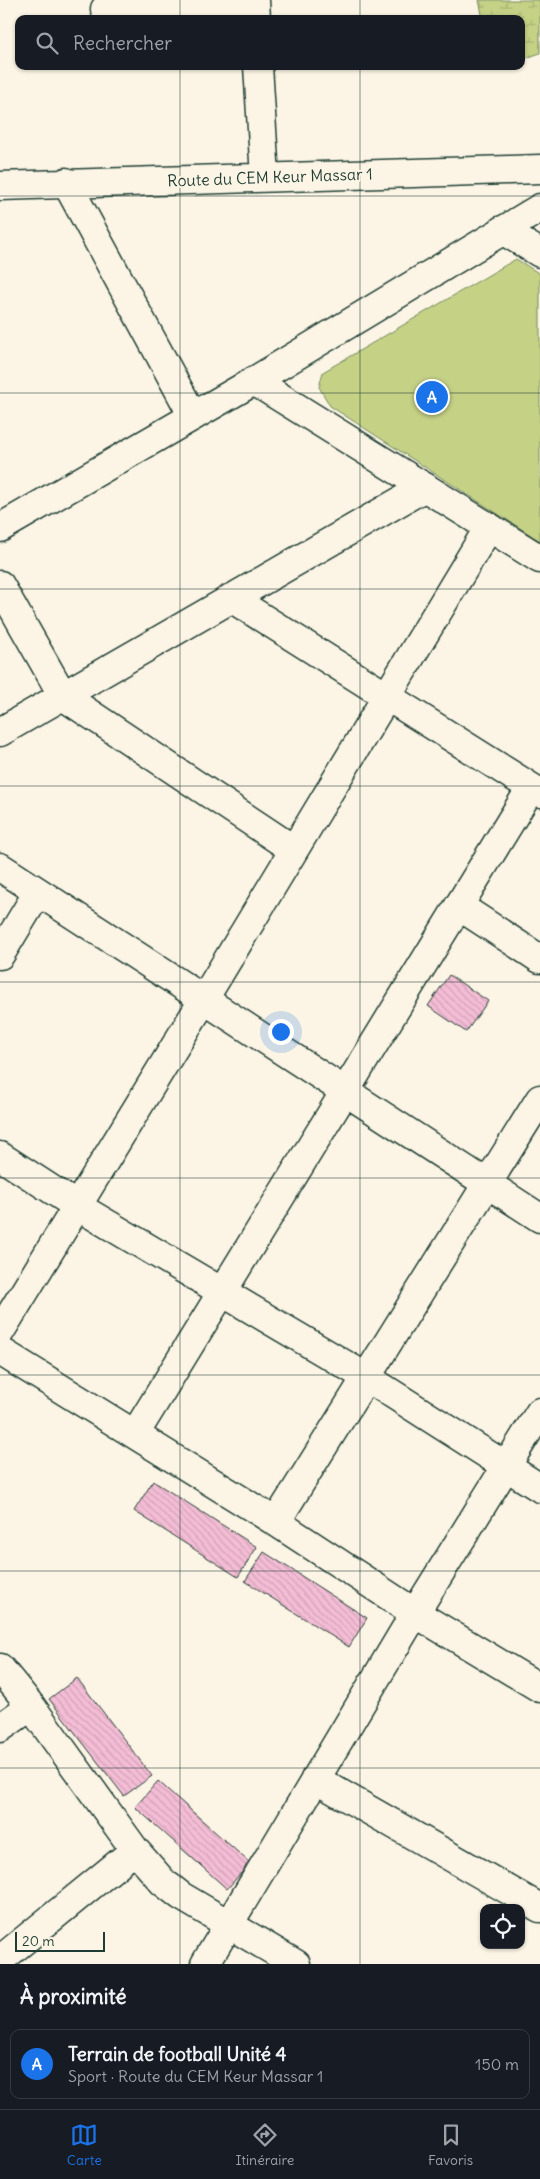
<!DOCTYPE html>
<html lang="fr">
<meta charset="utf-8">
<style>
:root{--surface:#171b24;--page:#242831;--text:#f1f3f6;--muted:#9ea1a6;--line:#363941;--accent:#1a73e8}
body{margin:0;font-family:Delius,sans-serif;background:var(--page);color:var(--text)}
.controls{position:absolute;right:15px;bottom:15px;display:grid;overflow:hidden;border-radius:10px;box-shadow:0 1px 4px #0004}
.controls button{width:45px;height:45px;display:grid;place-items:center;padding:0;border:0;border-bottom:1px solid var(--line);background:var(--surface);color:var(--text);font:25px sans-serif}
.scale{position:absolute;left:15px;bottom:12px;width:90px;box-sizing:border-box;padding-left:5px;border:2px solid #1f3d34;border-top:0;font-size:14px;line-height:18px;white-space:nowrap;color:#1f3d34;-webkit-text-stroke:4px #fcf5e5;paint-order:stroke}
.you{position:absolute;left:280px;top:1031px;width:18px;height:18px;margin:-12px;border:4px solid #fff;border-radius:50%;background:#1a73e8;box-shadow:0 0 0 8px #1a73e833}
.badge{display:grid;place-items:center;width:32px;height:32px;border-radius:50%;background:var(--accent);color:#fff;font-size:16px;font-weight:700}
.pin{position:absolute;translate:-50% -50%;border:2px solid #fff;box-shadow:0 1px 5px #0006}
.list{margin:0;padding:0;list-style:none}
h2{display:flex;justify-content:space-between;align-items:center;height:65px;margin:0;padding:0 20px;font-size:21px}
h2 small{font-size:16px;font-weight:400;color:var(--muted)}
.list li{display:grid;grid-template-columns:32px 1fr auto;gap:15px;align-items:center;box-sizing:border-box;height:70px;margin:0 10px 10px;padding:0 10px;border:1px solid var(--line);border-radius:10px}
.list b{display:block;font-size:19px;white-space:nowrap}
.list p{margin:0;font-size:16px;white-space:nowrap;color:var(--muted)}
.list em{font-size:16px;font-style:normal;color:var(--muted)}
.icon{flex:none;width:28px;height:28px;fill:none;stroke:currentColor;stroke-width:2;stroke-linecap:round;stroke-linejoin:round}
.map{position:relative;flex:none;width:540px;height:1964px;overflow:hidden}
.search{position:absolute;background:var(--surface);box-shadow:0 1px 4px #0004;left:15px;right:15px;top:15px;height:55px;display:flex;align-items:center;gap:12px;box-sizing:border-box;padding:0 18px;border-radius:10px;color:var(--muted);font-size:19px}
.sheet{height:145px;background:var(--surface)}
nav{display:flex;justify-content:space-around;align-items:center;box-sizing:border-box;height:70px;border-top:1px solid var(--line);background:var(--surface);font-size:14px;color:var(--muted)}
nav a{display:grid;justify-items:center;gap:2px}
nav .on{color:var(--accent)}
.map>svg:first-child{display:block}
.wetland{fill:url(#wetland-marsh);stroke:#72885d}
.park{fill:#c5d286;stroke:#72885d}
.building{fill:url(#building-back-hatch);stroke:#1f3d34}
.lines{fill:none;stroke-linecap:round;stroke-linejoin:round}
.street-casing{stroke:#1f3d34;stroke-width:31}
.secondary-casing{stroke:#1f3d34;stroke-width:31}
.street{stroke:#fcf5e5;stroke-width:28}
.secondary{stroke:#fcf5e5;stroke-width:28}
.grid{fill:none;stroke:#1f3d34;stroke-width:1;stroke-opacity:0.55}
.labels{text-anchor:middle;stroke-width:4;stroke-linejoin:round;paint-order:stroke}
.street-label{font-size:16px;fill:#1f3d34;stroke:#fcf5e5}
</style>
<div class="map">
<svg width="540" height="1964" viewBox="0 0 540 1964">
<defs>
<pattern id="wetland-marsh" width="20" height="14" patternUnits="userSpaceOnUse" patternTransform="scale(1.25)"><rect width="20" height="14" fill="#c5d286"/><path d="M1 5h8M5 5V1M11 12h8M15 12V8" fill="none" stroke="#a9b574"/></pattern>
<pattern id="building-back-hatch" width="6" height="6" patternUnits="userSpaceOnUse" patternTransform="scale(1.25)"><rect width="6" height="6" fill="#f4bdd5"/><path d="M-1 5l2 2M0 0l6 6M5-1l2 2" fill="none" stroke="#d1a3b7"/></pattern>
</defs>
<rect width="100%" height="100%" fill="#fcf5e5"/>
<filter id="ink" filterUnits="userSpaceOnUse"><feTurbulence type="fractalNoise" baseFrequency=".02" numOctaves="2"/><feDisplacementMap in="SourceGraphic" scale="10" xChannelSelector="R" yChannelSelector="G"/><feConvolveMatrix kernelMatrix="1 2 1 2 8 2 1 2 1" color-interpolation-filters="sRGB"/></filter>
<g filter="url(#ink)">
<!-- wetland -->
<path class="wetland" d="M479,0H540V53L521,60V19H483Z"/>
<!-- park -->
<path class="park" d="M516,259L540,274V541L330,406L319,387L323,372Z"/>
<!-- building -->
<path class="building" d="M449,975L488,1001L466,1032L428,1006Z
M153,1481L257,1547L238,1577L134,1511Z
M264,1552L367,1618L349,1647L245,1581Z
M77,1678L152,1776L124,1796L49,1699Z
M158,1781L250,1863L227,1889L135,1807Z"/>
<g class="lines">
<!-- street casing -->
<g class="street-casing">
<path id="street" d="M255,0L256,19
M105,9L238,0
M258,66L265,177
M66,182L193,416
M0,186L540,169
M502,230L540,253
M254,381L540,208
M0,585L63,696L294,850
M231,598L540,793
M0,732L425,487
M0,867L540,1218
M459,906L540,959
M0,955L38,892
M0,1156L77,1206L366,1377L540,1488
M0,1332L204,999L489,527
M0,1351L276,1522L415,1613L540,1688
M135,1434L531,788
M276,1522L540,1099
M0,1668L31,1706L135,1850L163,1882L181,1896L296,1964
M0,1728L31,1706
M315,1779L540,1908
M0,1960L135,1850
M205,1964L415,1613L540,1412"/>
</g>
<!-- secondary casing -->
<g class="secondary-casing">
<path id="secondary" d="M0,528L254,381L540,559"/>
</g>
<!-- street -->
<use href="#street" class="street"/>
<!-- secondary -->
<use href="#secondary" class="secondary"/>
</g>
</g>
<!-- grid -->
<path class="grid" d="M180,0V19M360,0V19M180,66V1964M360,66V1964M0,196H540M0,393H540M0,589H540M0,786H540M0,982H540M0,1178H540M0,1375H540M0,1571H540M0,1768H540"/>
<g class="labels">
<!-- street labels -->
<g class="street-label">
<text transform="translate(270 177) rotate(-2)" y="6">Route du CEM Keur Massar 1</text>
</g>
</g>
</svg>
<div class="controls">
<button><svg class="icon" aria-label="locate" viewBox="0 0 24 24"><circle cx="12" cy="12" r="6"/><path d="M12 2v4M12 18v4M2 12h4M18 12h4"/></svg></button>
</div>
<div class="scale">20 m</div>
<div class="you"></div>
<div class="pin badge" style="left:432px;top:397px">A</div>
<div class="search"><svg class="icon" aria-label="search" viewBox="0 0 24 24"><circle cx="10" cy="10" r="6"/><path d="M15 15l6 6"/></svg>Rechercher</div>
</div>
<section class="sheet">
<h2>À proximité<small></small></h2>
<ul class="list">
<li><span class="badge">A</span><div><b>Terrain de football Unité 4</b><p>Sport · Route du CEM Keur Massar 1</p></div><em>150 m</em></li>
</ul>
</section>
<nav>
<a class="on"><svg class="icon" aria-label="map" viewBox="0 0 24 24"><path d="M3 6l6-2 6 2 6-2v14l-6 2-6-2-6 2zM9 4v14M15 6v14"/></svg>Carte</a>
<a><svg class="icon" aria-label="directions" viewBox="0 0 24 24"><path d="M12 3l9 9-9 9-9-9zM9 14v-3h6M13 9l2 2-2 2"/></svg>Itinéraire</a>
<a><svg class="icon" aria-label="saved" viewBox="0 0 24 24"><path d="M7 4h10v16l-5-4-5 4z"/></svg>Favoris</a>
</nav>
